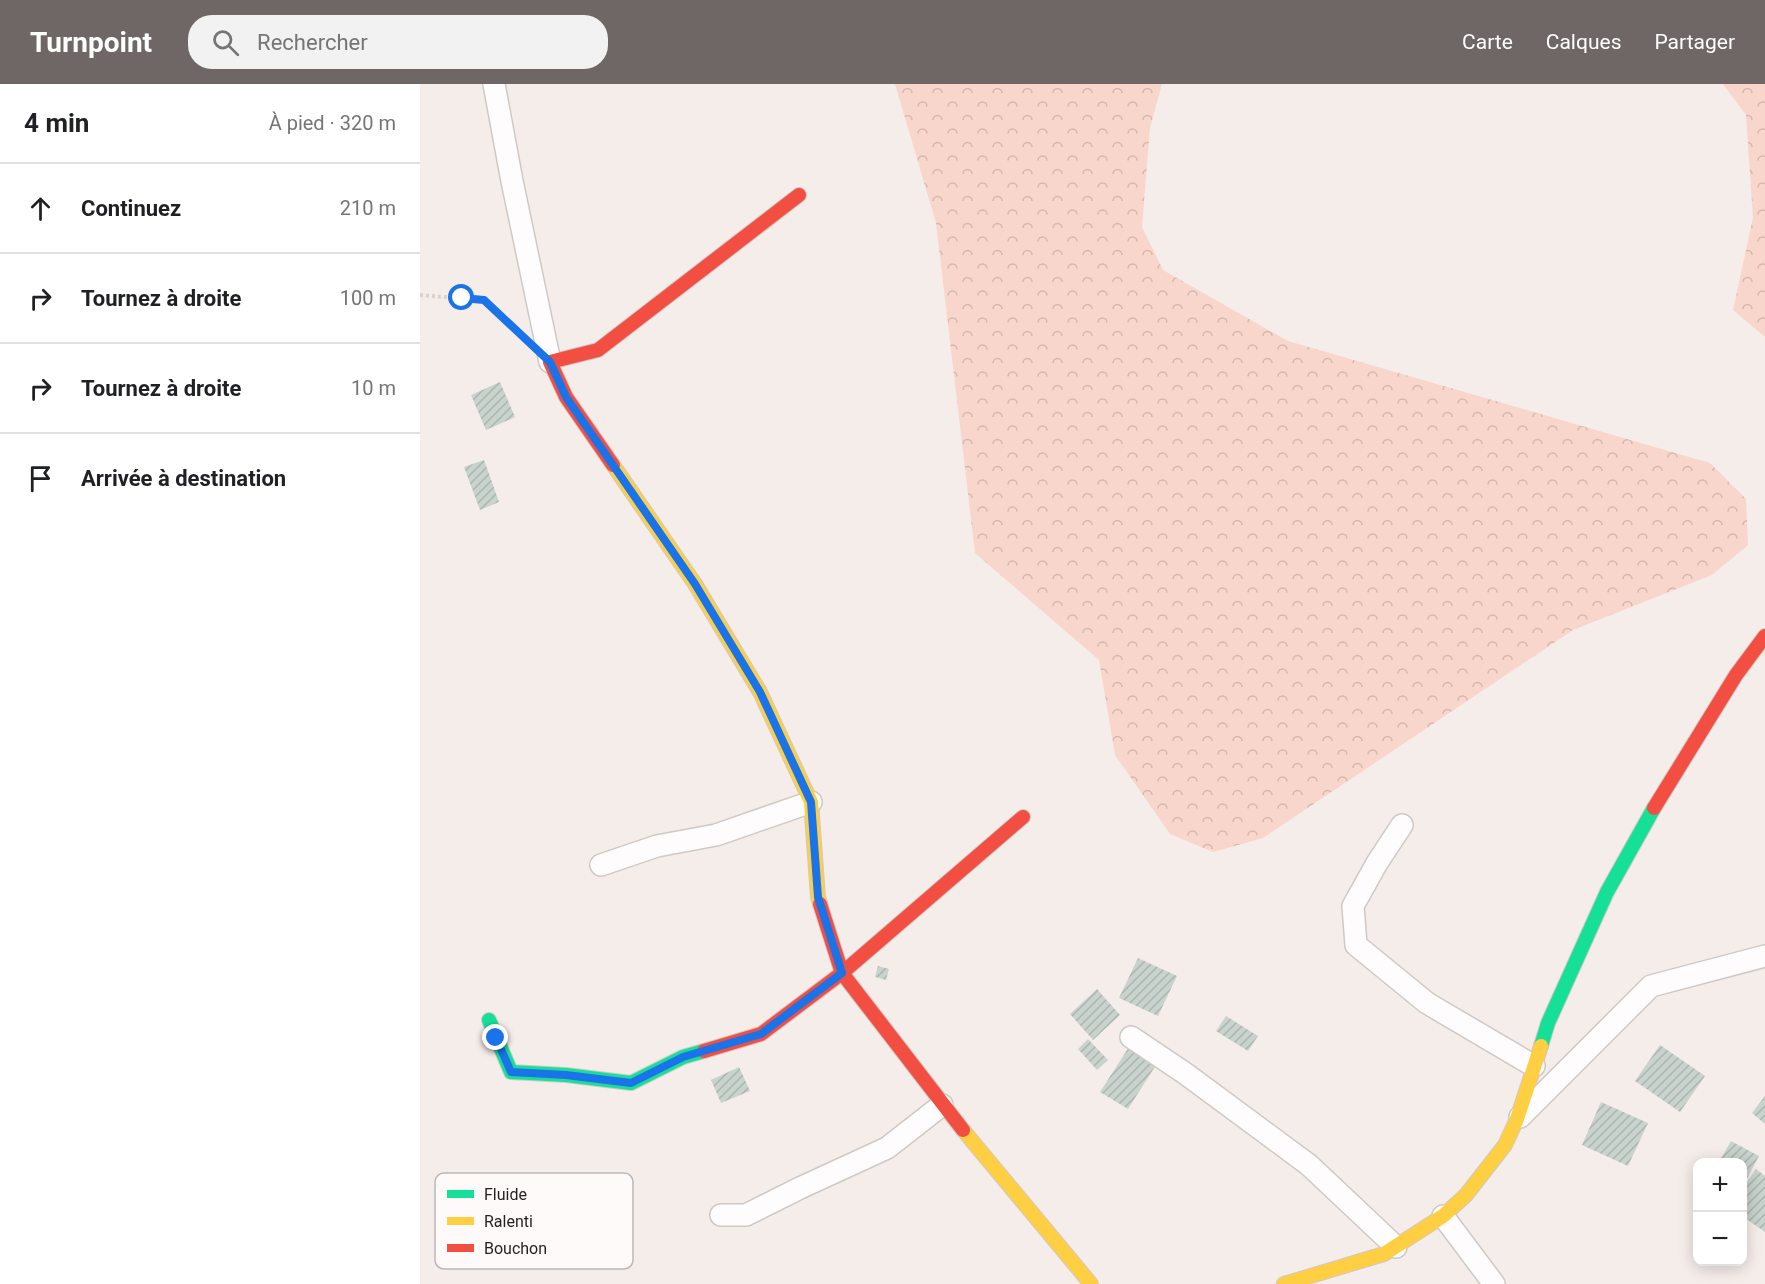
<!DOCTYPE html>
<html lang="fr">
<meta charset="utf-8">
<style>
:root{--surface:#fff;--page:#f2f2f2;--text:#202124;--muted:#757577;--line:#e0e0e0;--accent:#6e6765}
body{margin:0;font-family:Roboto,sans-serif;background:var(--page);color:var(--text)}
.controls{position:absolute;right:18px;bottom:18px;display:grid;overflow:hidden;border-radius:12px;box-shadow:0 3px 15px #0003}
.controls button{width:54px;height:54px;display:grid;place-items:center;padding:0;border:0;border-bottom:2px solid var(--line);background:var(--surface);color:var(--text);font:30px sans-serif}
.stop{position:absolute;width:18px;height:18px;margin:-14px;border:4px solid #1a73e8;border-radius:50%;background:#fff}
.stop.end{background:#1a73e8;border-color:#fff;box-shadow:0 2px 6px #0008}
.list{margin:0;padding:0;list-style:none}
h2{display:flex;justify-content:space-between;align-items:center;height:78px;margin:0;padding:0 24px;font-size:26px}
h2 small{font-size:20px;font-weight:400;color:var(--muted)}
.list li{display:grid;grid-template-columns:39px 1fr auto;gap:18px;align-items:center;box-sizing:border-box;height:90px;padding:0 24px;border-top:2px solid var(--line)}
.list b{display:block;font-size:22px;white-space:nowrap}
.list em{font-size:20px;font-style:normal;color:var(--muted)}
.icon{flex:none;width:33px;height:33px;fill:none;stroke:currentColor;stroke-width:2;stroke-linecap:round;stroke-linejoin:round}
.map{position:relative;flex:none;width:1345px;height:1200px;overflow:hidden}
header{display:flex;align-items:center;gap:36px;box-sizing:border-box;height:84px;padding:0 30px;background:var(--accent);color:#fff}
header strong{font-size:28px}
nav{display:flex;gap:33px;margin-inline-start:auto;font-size:21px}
.search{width:420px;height:54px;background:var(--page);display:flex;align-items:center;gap:15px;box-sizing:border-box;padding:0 21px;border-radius:24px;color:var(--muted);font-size:22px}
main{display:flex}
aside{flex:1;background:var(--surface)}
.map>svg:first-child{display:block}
.forest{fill:url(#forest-crowns)}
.building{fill:url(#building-hatch)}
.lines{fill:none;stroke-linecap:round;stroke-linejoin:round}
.street-casing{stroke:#cfc9c6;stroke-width:24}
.fast-casing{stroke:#cfc9c6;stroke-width:16}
.slow-casing{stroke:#cfc9c6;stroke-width:16}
.jam-casing{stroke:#cfc9c6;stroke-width:16}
.path{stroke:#d6d4d3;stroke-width:4;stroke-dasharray:3 3;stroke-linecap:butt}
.street{stroke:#fefcfc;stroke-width:21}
.fast{stroke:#16e098;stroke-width:14}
.slow{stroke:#ffcf43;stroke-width:14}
.jam{stroke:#f24e42;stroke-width:14}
.route{stroke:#1a73e8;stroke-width:8}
.key{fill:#fdfaf9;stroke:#bcb8b7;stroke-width:1.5}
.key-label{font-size:16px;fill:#251f1d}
</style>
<header>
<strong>Turnpoint</strong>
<div class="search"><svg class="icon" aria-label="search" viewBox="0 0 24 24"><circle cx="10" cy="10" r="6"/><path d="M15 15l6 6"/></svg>Rechercher</div>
<nav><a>Carte</a><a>Calques</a><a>Partager</a></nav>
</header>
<main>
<aside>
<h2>4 min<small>À pied · 320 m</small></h2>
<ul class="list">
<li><svg class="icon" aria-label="ahead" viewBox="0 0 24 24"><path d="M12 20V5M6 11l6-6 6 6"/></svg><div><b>Continuez</b></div><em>210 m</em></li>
<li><svg class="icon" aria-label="right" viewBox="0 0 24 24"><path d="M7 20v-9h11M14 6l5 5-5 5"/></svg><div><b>Tournez à droite</b></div><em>100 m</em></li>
<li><svg class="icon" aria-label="right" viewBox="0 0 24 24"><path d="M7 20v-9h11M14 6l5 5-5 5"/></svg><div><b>Tournez à droite</b></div><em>10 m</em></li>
<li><svg class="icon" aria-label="arrive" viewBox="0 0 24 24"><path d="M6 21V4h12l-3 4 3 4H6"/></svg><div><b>Arrivée à destination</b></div></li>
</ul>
</aside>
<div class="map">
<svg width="1345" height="1200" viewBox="0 0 1345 1200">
<defs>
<pattern id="forest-crowns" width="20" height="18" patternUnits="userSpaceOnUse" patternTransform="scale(1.5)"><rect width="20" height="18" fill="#f9d6cb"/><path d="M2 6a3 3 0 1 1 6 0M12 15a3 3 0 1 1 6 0" fill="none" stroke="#d5b7ae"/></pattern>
<pattern id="building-hatch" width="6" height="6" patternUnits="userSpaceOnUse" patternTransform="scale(1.5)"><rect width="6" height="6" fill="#c8d3cd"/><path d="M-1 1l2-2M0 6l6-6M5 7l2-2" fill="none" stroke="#acb5b0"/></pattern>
</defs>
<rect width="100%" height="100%" fill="#f5edea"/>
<!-- forest -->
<path class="forest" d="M475,0H742L730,44L722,143L743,186L868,257L1290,379L1326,415L1328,461L1292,491L1153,546L843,754L793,768L750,750L695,671L679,576L555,469L516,139Z
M1303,0H1345V253L1313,226L1333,134L1326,31Z"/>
<!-- building -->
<path class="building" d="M80,298L95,333L66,346L51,311Z
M64,376L79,418L60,426L44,383Z
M718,874L757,892L738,932L699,914Z
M458,882L469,885L466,896L455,893Z
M677,905L700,931L673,956L650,930Z
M806,932L838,952L828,967L796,947Z
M668,955L688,976L677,986L658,965Z
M1240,961L1285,992L1260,1028L1215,997Z
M709,963L736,981L708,1025L680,1008Z
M319,983L330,1007L301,1019L291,996Z
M1345,1012V1040L1332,1029Z
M1181,1018L1228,1039L1208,1082L1162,1061Z
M1311,1057L1339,1072L1322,1104V1078H1299Z
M1336,1085L1345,1092V1148L1322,1132V1105Z"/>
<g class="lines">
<!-- street casing -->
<g class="street-casing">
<path id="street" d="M74,0L92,97L130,278
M982,741L957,779L933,822L936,861L1007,919L1114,982
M181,781L237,762L296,751L391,718
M711,953L766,990L889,1081L976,1163
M1100,1033L1231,902L1345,872
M301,1131H326L380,1104L467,1064L522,1021
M1023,1132L1074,1200"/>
</g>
<!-- fast casing -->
<g class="fast-casing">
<path id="fast" d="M69,936L91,988L146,991L211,999L263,973L284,967
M1121,962L1128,939L1187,808L1234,724"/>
</g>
<!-- slow casing -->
<g class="slow-casing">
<path id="slow" d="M193,381L275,500L340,608L391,718L398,813L400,820
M543,1046L671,1200
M864,1200L964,1170L1023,1132L1046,1111L1085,1061L1097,1035L1121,962"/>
</g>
<!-- jam casing -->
<g class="jam-casing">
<path id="jam" d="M193,381L146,313L130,278L178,266L379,111
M1234,724L1316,591L1345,552
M400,820L422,889L543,1046
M284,967L341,950L422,889L603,733"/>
</g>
<!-- path -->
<path class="path" d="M0,211L64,216L101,251"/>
<!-- street -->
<use href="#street" class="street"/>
<!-- fast -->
<use href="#fast" class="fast"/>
<!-- slow -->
<use href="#slow" class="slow"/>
<!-- jam -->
<use href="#jam" class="jam"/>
</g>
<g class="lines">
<!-- route -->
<path class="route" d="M42,214L64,216L130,278L146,313L275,500L340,608L391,718L398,813L422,889L341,950L263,973L211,999L146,991L91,988L76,954"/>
</g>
<!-- legend -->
<rect x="15" y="1089" width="198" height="96" rx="9" class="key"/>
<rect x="27" y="1106" width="27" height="8" fill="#16e098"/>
<rect x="27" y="1133" width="27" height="8" fill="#ffcf43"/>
<rect x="27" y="1160" width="27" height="8" fill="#f24e42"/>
<g class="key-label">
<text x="64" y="1116">Fluide</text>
<text x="64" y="1143">Ralenti</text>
<text x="64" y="1170">Bouchon</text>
</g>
</svg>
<div class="controls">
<button>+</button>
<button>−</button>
</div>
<div class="stop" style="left:42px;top:214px"></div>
<div class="stop end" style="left:76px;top:954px"></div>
</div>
</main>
